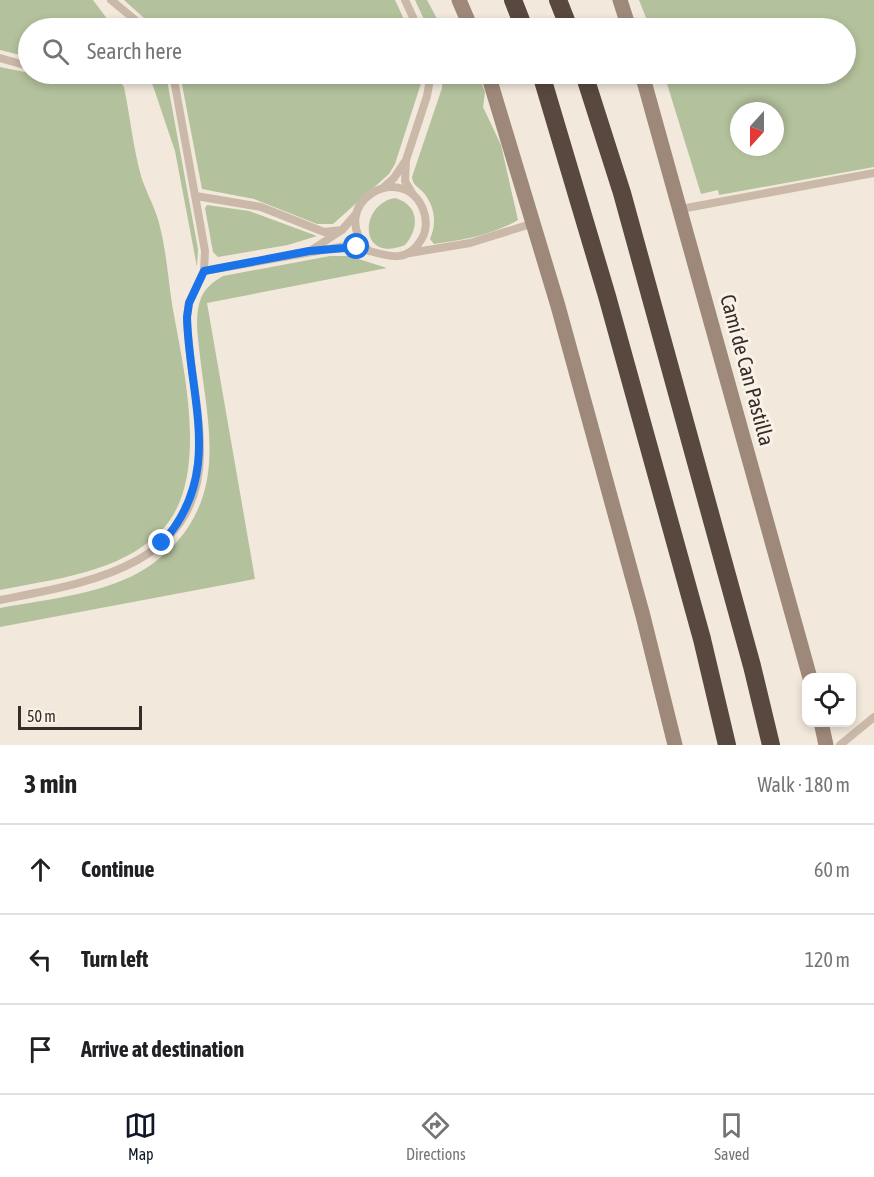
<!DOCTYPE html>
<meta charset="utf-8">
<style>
:root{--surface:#fff;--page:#f2f2f2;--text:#202124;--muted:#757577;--line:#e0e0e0;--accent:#111827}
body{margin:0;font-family:"Asap Condensed",sans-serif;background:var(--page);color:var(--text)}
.controls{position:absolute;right:18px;bottom:18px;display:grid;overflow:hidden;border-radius:12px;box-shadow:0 3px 9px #0003}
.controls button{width:54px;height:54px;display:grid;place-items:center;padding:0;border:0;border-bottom:2px solid var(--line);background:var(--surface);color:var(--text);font:30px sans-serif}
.compass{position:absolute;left:730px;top:102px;width:54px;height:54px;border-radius:50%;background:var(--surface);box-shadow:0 3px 9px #0003;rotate:201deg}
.scale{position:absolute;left:18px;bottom:15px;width:124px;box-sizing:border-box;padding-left:6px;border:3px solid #372d28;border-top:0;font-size:16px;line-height:21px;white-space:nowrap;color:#372d28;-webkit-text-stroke:4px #f9f2e8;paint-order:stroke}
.stop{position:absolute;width:18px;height:18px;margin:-14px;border:4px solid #1a73e8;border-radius:50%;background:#fff}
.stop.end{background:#1a73e8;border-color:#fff;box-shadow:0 2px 6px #0008}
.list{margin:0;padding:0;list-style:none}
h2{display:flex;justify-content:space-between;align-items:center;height:78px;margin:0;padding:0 24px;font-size:26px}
h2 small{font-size:20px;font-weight:400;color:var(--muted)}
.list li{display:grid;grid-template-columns:39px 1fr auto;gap:18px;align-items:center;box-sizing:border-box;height:90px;padding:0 24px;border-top:2px solid var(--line)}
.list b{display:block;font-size:22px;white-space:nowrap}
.list em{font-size:20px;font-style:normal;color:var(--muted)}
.icon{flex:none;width:33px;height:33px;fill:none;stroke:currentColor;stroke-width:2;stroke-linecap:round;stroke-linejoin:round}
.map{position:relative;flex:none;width:874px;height:745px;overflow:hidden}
.search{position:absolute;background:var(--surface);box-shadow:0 3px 9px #0003;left:18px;right:18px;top:18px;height:66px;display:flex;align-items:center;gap:15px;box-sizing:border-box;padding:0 21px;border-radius:33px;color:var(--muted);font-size:22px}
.sheet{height:348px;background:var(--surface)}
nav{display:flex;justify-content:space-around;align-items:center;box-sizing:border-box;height:84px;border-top:2px solid var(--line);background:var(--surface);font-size:16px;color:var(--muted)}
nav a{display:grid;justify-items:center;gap:3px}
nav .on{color:var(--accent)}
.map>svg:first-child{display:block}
.green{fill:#b3c19c;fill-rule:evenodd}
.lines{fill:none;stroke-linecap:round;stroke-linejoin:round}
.lane{stroke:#cab9a8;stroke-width:8}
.secondary{stroke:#9e8879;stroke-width:15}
.highway{stroke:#58483f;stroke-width:18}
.route{stroke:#1a73e8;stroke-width:8}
.labels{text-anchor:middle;stroke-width:6;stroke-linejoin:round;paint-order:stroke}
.street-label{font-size:21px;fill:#372d28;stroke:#f9f2e8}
</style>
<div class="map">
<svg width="874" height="745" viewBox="0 0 874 745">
<rect width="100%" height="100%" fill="#f2e9dc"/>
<!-- green -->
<path class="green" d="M0,0H93L114,28H28V53L16,54L0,50Z
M124,0H395L408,28H155Z
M415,0H427L442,28H428Z
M639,0H874V167L719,195L718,190L701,194L664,74H846V28H650ZM739,111H775V147H739Z
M0,67L54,78L100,74L118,79L124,87C130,116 133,147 141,176C146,192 155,207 159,223C166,249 168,277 172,304C183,367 212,481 160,532C119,573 54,579 0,590Z
M149,74H165L167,80L198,249L197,267L175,151Z
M180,74H424L395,164L389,174L333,224H317L254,199L202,189Z
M443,74H478L485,92L483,107L501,145L518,220C492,235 463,240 434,244L430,239C437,223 435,206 423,192C417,186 413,185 412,177L442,88Z
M395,198C419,205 420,227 405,245C358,264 359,204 395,198Z
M207,205L249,211L317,236L288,245L218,257L213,252L205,208Z
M330,256H349L387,268L207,303L255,579L0,627V608C48,599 107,594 148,567C174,549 193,527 203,496C217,452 205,402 200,356C198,338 194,316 201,298C205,288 214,281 223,276Z"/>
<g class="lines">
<!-- lane -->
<path class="lane" d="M111,0L145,28
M405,0L418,28
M0,58L28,66
M173,74L205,251L204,271
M406,160L427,96L431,74
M384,187L394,178L406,160L405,181L412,193
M196,196L261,207L324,232L342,230
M681,209L874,173
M313,249L342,230L356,214
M410,253L470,243L534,223
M0,600C87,583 199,567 200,454C201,408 188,363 187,317L189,303L204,271L346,246C373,247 402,272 421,240C427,231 427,219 423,209C402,159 324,204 369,251
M840,745L874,717"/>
<!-- secondary -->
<path class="secondary" d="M459,0L471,28
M620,0L629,28
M488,74L558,306L643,616L675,745
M642,74L810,678
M821,722L826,745"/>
<!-- highway -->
<path class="highway" d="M513,0L524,28
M558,0L569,28
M541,74L607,296L702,639L727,745
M584,74L622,193L752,666L771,745"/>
</g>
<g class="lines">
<!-- route -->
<path class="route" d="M162,543C225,473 189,399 187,317L189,303L204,271L309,251L357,247"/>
</g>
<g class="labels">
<!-- street labels -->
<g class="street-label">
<text transform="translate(747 370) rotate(75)" y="7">Camí de Can Pastilla</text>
</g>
</g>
</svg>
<div class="controls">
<button><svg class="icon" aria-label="locate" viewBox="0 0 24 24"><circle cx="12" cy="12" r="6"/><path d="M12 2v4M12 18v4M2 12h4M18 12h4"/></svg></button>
</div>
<svg class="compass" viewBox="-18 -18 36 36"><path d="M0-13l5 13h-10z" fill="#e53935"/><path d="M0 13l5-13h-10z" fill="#757577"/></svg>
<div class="scale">50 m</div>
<div class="stop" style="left:357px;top:247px"></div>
<div class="stop end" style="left:162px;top:543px"></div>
<div class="search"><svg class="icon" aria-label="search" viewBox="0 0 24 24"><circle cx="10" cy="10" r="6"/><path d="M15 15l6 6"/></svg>Search here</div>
</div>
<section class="sheet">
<h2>3 min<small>Walk · 180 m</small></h2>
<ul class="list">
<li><svg class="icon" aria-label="ahead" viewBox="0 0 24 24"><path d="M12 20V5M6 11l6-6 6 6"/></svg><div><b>Continue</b></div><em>60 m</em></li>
<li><svg class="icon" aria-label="left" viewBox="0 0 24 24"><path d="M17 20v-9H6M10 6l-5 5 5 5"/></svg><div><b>Turn left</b></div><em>120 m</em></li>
<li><svg class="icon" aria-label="arrive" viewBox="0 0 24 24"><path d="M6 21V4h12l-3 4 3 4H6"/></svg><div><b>Arrive at destination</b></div></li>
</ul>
</section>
<nav>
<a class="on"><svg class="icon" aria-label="map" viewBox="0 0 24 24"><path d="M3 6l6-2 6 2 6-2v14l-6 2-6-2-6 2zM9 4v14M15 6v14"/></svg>Map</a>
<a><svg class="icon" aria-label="directions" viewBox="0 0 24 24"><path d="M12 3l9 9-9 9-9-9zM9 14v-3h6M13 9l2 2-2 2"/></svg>Directions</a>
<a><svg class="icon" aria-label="saved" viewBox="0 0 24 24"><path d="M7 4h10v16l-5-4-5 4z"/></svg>Saved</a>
</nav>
